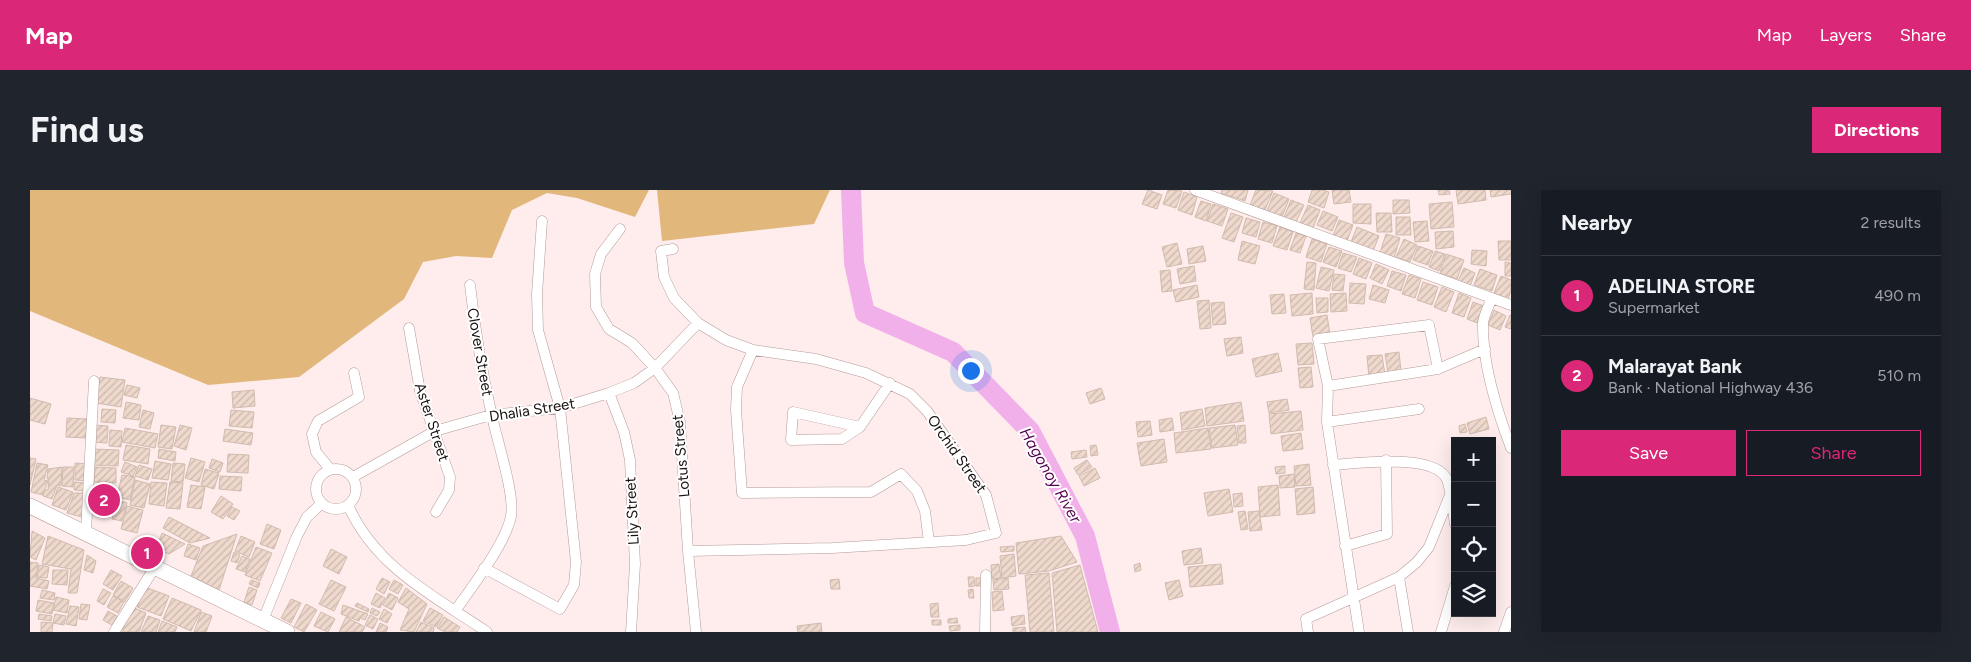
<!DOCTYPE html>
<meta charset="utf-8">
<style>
:root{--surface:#171b24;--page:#20242c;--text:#f1f3f6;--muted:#9ea1a6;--line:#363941;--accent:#db2777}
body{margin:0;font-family:Figtree,sans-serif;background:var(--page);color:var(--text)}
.controls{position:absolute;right:15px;bottom:15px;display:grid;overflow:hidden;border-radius:0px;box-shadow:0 5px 20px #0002}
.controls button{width:45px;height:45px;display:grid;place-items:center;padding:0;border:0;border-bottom:1px solid var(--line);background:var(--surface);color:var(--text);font:25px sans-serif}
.you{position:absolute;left:940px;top:180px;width:18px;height:18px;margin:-12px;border:4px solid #fff;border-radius:50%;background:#1a73e8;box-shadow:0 0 0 8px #1a73e833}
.badge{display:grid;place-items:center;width:32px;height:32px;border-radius:50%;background:var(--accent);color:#fff;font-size:16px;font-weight:700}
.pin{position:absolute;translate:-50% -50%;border:2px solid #fff;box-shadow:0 1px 5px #0006}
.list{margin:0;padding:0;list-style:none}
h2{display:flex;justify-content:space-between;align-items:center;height:65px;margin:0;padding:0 20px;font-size:21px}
h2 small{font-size:16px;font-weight:400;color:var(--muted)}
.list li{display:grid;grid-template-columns:32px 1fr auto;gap:15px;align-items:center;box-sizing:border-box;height:80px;padding:0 20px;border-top:1px solid var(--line)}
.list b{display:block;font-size:19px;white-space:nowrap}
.list p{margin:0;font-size:16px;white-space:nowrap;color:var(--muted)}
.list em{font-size:16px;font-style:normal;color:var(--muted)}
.actions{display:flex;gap:10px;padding:15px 20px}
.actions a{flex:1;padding:11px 0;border:1px solid var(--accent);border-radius:0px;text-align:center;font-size:18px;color:var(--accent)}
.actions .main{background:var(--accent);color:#fff}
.icon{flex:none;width:28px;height:28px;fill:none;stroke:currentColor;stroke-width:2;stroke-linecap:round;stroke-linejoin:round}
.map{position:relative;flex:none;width:1481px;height:442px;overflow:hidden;border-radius:0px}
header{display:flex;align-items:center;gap:30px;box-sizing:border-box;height:70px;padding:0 25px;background:var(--accent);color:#fff}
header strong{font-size:24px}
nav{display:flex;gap:28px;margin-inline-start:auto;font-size:18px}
.intro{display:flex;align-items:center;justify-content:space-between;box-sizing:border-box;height:120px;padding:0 30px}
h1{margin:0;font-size:35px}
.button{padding:12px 22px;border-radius:0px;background:var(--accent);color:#fff;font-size:18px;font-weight:700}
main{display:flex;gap:30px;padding:0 30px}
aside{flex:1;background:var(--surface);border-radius:0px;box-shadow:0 5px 20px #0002}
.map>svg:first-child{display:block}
.green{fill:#e2b77b}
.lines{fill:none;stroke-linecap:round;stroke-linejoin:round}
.river{stroke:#f2b0eb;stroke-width:20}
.building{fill:url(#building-hatch);stroke:#d1bbaf}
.street-casing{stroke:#b49b99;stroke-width:11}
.primary-casing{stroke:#b49b99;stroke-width:16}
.street{stroke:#fff;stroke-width:10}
.primary{stroke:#fff;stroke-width:15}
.labels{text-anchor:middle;stroke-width:4;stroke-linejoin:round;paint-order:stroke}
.street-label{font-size:15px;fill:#1a1110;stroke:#fff}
.water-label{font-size:16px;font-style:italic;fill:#530250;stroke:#fff}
</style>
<header>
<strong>Map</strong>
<nav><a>Map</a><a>Layers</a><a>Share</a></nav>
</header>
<div class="intro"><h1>Find us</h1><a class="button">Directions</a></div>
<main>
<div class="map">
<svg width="1481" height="442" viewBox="0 0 1481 442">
<defs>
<pattern id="building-hatch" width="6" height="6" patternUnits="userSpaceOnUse" patternTransform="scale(1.25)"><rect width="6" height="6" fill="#efd8cc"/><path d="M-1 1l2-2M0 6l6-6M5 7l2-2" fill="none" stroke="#ccb8ae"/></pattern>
</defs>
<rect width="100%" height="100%" fill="#feedec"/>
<!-- green -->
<path class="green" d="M0,0H619L605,27L547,8L517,3L482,20L462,68L426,66L393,72L374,109L269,187L178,195L0,121Z
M627,0H800L784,34L632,51Z"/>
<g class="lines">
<!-- river -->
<path class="river" d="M821,0L824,73L835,123L923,162L1000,241L1055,346L1080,442"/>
</g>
<!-- building -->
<path class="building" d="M1118,0L1132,5L1127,19L1112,14Z
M1138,0L1152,1L1146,18L1133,14Z
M1192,0H1218L1215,11L1191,3Z
M1226,0L1243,1L1235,20L1220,15Z
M1282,0H1293L1299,2L1294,18L1278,12Z
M1302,0H1319L1321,12L1304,14Z
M1408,0H1419L1420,4L1409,5Z
M1426,0H1455L1456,10L1428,14Z
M1460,0H1481V4L1461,7Z
M1154,2L1167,7L1162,25L1148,20Z
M1244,3L1259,9L1252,27L1237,21Z
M1261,10L1274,15L1266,32L1254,27Z
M1363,10H1379L1380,23L1363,24Z
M1171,11L1181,14L1176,31L1165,27Z
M1422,12L1424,37L1401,39L1399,14Z
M1183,14L1198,19L1192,36L1177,31Z
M1323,14H1341V34L1323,33Z
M1278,15L1290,20L1283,38L1270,33Z
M1293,21L1308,27L1302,41L1287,35Z
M1201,23L1213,27L1204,52L1192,48Z
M1346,23H1361L1362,42H1347Z
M1366,27H1380L1381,45H1366Z
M1216,28L1230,32L1226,47L1212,43Z
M1309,30L1323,35L1317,51L1303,46Z
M1397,31L1399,51L1385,52L1383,32Z
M1233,32L1247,36L1242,53L1228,49Z
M1250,37L1263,42L1257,60L1243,56Z
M1327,37L1349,46L1343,61L1321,52Z
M1423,41L1424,57L1406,59L1405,42Z
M1266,43L1276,46L1270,63L1260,60Z
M1356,44L1370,48L1364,68L1350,63Z
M1282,49L1297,54L1291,72L1276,67Z
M1374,49L1387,55L1380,72L1366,67Z
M1212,51L1230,56L1225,74L1208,70Z
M1468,51H1481V70H1469Z
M1147,53L1152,74L1137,77L1132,57Z
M1173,56L1176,71L1159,74L1157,59Z
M1388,56L1403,61L1398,75L1383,70Z
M1299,57L1312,61L1306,77L1293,72Z
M1442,60L1457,61L1456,76L1441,74Z
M1405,61L1415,64L1409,81L1399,77Z
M1313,63L1327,67L1321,82L1308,78Z
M1416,64L1434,70L1427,89L1410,83Z
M1329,68L1342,73L1336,89L1323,84Z
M1277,72L1286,73L1284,100L1274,99Z
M1475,72L1481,73V86H1475Z
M1346,74L1359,80L1352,94L1340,88Z
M1164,76L1166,91L1150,94L1147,79Z
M1291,77L1304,80L1299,101L1286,98Z
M1434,78L1445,83L1440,96L1428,91Z
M1450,79L1467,85L1462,101L1444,95Z
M1140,80L1142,101L1132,102L1130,81Z
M1362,81L1376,85L1371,101L1357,96Z
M1304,84L1315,85L1313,101L1302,100Z
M1379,85L1391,89L1385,108L1372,104Z
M1471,86L1481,90V101L1478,109L1464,103Z
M1393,92L1408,97L1402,115L1387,110Z
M1320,93L1336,94L1334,114L1319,113Z
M1167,95L1169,107L1146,112L1143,100Z
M1343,95L1359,100L1355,113L1339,109Z
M1412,97L1424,102L1416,122L1404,117Z
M1282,103L1283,124L1262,126L1260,105Z
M1316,103L1317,121L1301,122L1300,104Z
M1429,103L1441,108L1434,127L1422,123Z
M1254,104L1256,123L1242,124L1240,105Z
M1286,108H1298V122L1287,123Z
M1179,110L1181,138L1170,139L1167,111Z
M1194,112L1196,134L1183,135L1181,113Z
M1443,112L1454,116L1447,133L1437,129Z
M1464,120L1476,126L1470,140L1458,135Z
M1297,125L1300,144L1283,147L1280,128Z
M1480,125H1481V139L1475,137Z
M1211,147L1213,163L1197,166L1194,149Z
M1282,153L1284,174L1268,175L1266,154Z
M1369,162L1371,181L1358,183L1355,164Z
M1248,163L1252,181L1226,187L1222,169Z
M1352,165L1355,185L1339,187L1337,166Z
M1281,177L1283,197L1270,198L1268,178Z
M70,187L95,190L91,217L66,213Z
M97,195L110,198L107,208L94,205Z
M1071,198L1075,209L1060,214L1056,203Z
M224,200L225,216L203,218L202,202Z
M0,208L21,214L15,234L0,230Z
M1257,209L1259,220L1239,223L1237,212Z
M96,212L111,215L109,230L93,228Z
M1211,212L1214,231L1177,236L1175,218Z
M72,219L86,220L85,233L71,232Z
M1172,219L1175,236L1152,240L1150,223Z
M113,220L124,223L120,239L109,237Z
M201,220L224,222L222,238L199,236Z
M1271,221L1273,240L1241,244L1239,224Z
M1456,227L1459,239L1440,244L1437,233Z
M37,228L57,229L56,248L36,247Z
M1142,228L1144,240L1130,242L1129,230Z
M1120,231L1122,245L1108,247L1106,232Z
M1435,234L1437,242L1430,243L1429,236Z
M64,235L78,236L77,253L63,252Z
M131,235L146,237L142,259L128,257Z
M150,235L162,238L156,260L144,256Z
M1205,235L1208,255L1182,258L1179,238Z
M1215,235L1216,253H1209L1207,236Z
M95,238L128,244L125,258L92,252Z
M1178,238L1181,259L1146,263L1144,243Z
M195,239L223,243L221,255L193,251Z
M80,240L92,241L91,257L79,256Z
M1271,243L1273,259L1253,261L1251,246Z
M1134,249L1137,272L1111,276L1107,253Z
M96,255L120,259L118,274L93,270Z
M1066,255L1068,265L1061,266L1060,256Z
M63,259L89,260L88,276L62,275Z
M129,259L146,262L145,271L128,268Z
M1056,260L1057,267L1042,269L1041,262Z
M198,264L219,265L218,283L197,282Z
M0,268L6,269L0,295Z
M161,268L175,272L169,292L155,288Z
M182,269L193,273L190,282L179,278Z
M1057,270L1062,277L1048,285L1044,278Z
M125,271L141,274L138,290L122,288Z
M95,272L107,277L103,286L91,282Z
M7,273L18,275L14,290L18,291L13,305L1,302Z
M45,273L58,274V291L45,290Z
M143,273L155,274L153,292L141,291Z
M1279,274L1281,295L1266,296L1264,276Z
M109,275L122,279L118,290L105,286Z
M1255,276V283L1246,284L1245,277Z
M32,277L31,296L27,295L22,309L13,306L15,300H18L19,289H17L18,279Z
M33,277H44L43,297L32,296Z
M65,277L86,278V293L64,292Z
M1065,278L1070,288L1054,296L1049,286Z
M175,279L189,283L184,299L171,295Z
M1264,284L1265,297L1250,298L1249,286Z
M92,285L105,287L100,310L87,307Z
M190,286L212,287L211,301L189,299Z
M105,290L120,294L114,318L100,315Z
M44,292L57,293L56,301L44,300Z
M121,292L137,293L134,316L119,314Z
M140,292L153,293L150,319L136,318Z
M161,295L175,297L171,319L157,317Z
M1248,295L1250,325L1230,327L1228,297Z
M28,297L43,302L36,320L22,315Z
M1283,297L1285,323L1267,325L1265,299Z
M1199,299L1203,322L1178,326L1174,303Z
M44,303H56L52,327L37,323Z
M1212,303L1213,316L1204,317L1203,304Z
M191,306L203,314L193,329L181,322Z
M87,310L97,313L92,331L82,329Z
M97,316L113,320L107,343L91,339Z
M202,317L210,321L204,330L197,326Z
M1215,321L1218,339L1211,340L1208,322Z
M1229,321L1232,340L1220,341L1218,322Z
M139,327L180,348L160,353L133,338Z
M237,334L251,340L244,359L230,354Z
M2,341L15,348L6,370L0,367Z
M132,343L155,354L139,364L126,358Z
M207,344L189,400L161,386L173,356Z
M18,346L54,360L47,403H38L41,379L12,374Z
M211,346L225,352L219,367L205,361Z
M1031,346L1047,372L1019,381L989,384L986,353Z
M158,354L170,358L166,370L154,366Z
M984,356V361L971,362L970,357Z
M226,357L242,363L230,391L215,385Z
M1171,358L1173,373L1154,375L1152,361Z
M301,359L317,367L309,384L293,376Z
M204,362L210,365L207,373L201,371Z
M984,364L986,386L972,388L970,366Z
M57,365L66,371L63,383L54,380Z
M212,366L220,369L215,382L206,379Z
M0,372L8,373L6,388L19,391L17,399L0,396Z
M1110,373L1111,380L1105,382L1104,375Z
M969,374L971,388L962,389L961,375Z
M1191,374L1193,394L1160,397L1158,377Z
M9,375L19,377L17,388L7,387Z
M1050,375L1068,442H1027L1022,383Z
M23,380H38L37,395L22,394Z
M81,380L92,386L83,400L73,394Z
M1019,383L1024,442H1000L995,385Z
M938,387H944L945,396L939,397Z
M352,388L360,392L354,404L346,399Z
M946,388H952V396H946Z
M978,388L979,399L964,400L963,390Z
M809,389L810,399H801L800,390Z
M221,390L230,393L228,398L219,394Z
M301,390L316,397L304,421L289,414Z
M364,390L373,395L368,404L359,399Z
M1149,390L1153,406L1139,410L1135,393Z
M91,391L103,398L95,412L83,405Z
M115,397L139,406L131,426L107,417Z
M219,397L227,400L222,415L214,412Z
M376,398L397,414L384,442L370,440L379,419L368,412Z
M73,399L81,403L74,415L67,411Z
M943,399L944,408H939L938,400Z
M12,400L25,403L24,410L10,408Z
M972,401L974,420L963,421L962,402Z
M346,403L355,408L350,418L341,414Z
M359,403L368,408L362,420L353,415Z
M83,406L94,412L88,423L77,417Z
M26,407L39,410L37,423L23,420Z
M142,408L171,420L161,441L133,429Z
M261,409L271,413L261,433L251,428Z
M8,410L24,413L22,424L6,421Z
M327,413L339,419L338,422L325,416Z
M908,413L909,427H901L900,414Z
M51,414L60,415L57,430L49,429Z
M276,414L287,420L274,442L264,437Z
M313,415L338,424L335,430L330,428L329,431L311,424Z
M40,416L49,417L46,436L36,434Z
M102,417L116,423L109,442H92Z
M342,418L350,422L347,426L340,423Z
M400,418L413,425L406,437L393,431Z
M354,419L362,424L357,433L349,429Z
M78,421L87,426L82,435L73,430Z
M171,422L182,426L176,442H164Z
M291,422L305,429L298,442L284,436Z
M9,424L22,426L21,431L8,429Z
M25,424L36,426L34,435L23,433Z
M340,425L348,429L343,439L335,435Z
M994,425L995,434L982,436L981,427Z
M118,426L130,430L126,442H111Z
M316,427L335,437L332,442H309Z
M414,427L430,437L427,442H415L407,438Z
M927,428L928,433H918V429Z
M902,430H911V435H902Z
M132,431L147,437L145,442H128Z
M11,432L23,433L22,442H11Z
M391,432L404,438L403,442H386Z
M350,433L358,437L356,442H346Z
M791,433L792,442H768L767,436Z
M930,435V440L920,441L919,436Z
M995,437L996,442H983V438Z"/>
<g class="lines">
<!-- street casing -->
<g class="street-casing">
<path id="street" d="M1165,0L1481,115
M590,39L571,64L565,84L566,117L579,139L602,153L625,178L643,203L650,232L658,361L666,442
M643,59L631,61L634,87L644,108L668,133L696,150L723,160L786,169L836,183L880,204L897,221L956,305L966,343L936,350L802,358L658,361
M1462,108C1459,115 1454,125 1453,133C1452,174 1467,221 1481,258
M379,138L390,201L420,287L419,300L406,322
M723,160L707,197L706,220L712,303L841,302L871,284L887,301L895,321L899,352
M1298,196L1408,179L1455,159
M579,203L594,242L600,270L605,374L601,442
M1297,232L1389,219
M830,237L763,222L761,250L812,249L830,237L860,193
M1303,275C1328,273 1399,264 1415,286C1421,294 1423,323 1425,334
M286 299a20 20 0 1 1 40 0a20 20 0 1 1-40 0Z
M300,279L286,262L282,244L288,231L329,207L324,183
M323,287L405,241L461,225L530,218L579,203L604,193L625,178L668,133
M318,315C345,377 404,406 457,442
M56,342L64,191
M1315,356L1357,344L1356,270
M454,378L530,419L544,395L546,372L530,218L508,140L507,104L512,31
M1369,387L1378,442
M425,421C442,397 476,353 481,326C485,304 467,251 462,226C452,183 445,139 440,95
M233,430L267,346L277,327L292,313
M84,442L125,377
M955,442L956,385
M1278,442L1276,429L1369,387L1387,372L1399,357L1420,305
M1329,442L1297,232L1298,196L1288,149L1399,135L1408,179
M1411,442L1425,396
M1474,442L1481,422"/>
</g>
<!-- primary casing -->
<g class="primary-casing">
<path id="primary" d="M0,316L257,442"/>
</g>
<!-- street -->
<use href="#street" class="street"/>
<!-- primary -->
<use href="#primary" class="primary"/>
</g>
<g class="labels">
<!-- street labels -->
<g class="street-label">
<text transform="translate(450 162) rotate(80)" y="5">Clover Street</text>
<text transform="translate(502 220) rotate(-9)" y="5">Dhalia Street</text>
<text transform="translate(402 232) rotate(72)" y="5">Aster Street</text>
<text transform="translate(927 264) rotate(55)" y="5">Orchid Street</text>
<text transform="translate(651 266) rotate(-95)" y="5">Lotus Street</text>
<text transform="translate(602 321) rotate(-93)" y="5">Lily Street</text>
</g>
<!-- water labels -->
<g class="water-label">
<text transform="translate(1021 285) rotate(60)" y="6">Hagonoy River</text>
</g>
</g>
</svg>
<div class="controls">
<button>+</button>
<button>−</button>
<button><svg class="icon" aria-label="locate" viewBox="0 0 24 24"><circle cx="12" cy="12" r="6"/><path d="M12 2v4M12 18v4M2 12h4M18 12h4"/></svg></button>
<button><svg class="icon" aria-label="layers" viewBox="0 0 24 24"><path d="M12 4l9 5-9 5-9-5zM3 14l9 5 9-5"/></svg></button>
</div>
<div class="you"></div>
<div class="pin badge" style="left:117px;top:363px">1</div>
<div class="pin badge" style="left:74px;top:310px">2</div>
</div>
<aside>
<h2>Nearby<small>2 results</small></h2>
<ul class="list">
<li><span class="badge">1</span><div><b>ADELINA STORE</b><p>Supermarket</p></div><em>490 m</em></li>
<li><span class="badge">2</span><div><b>Malarayat Bank</b><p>Bank · National Highway 436</p></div><em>510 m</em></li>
</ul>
<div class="actions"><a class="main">Save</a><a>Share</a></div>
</aside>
</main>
